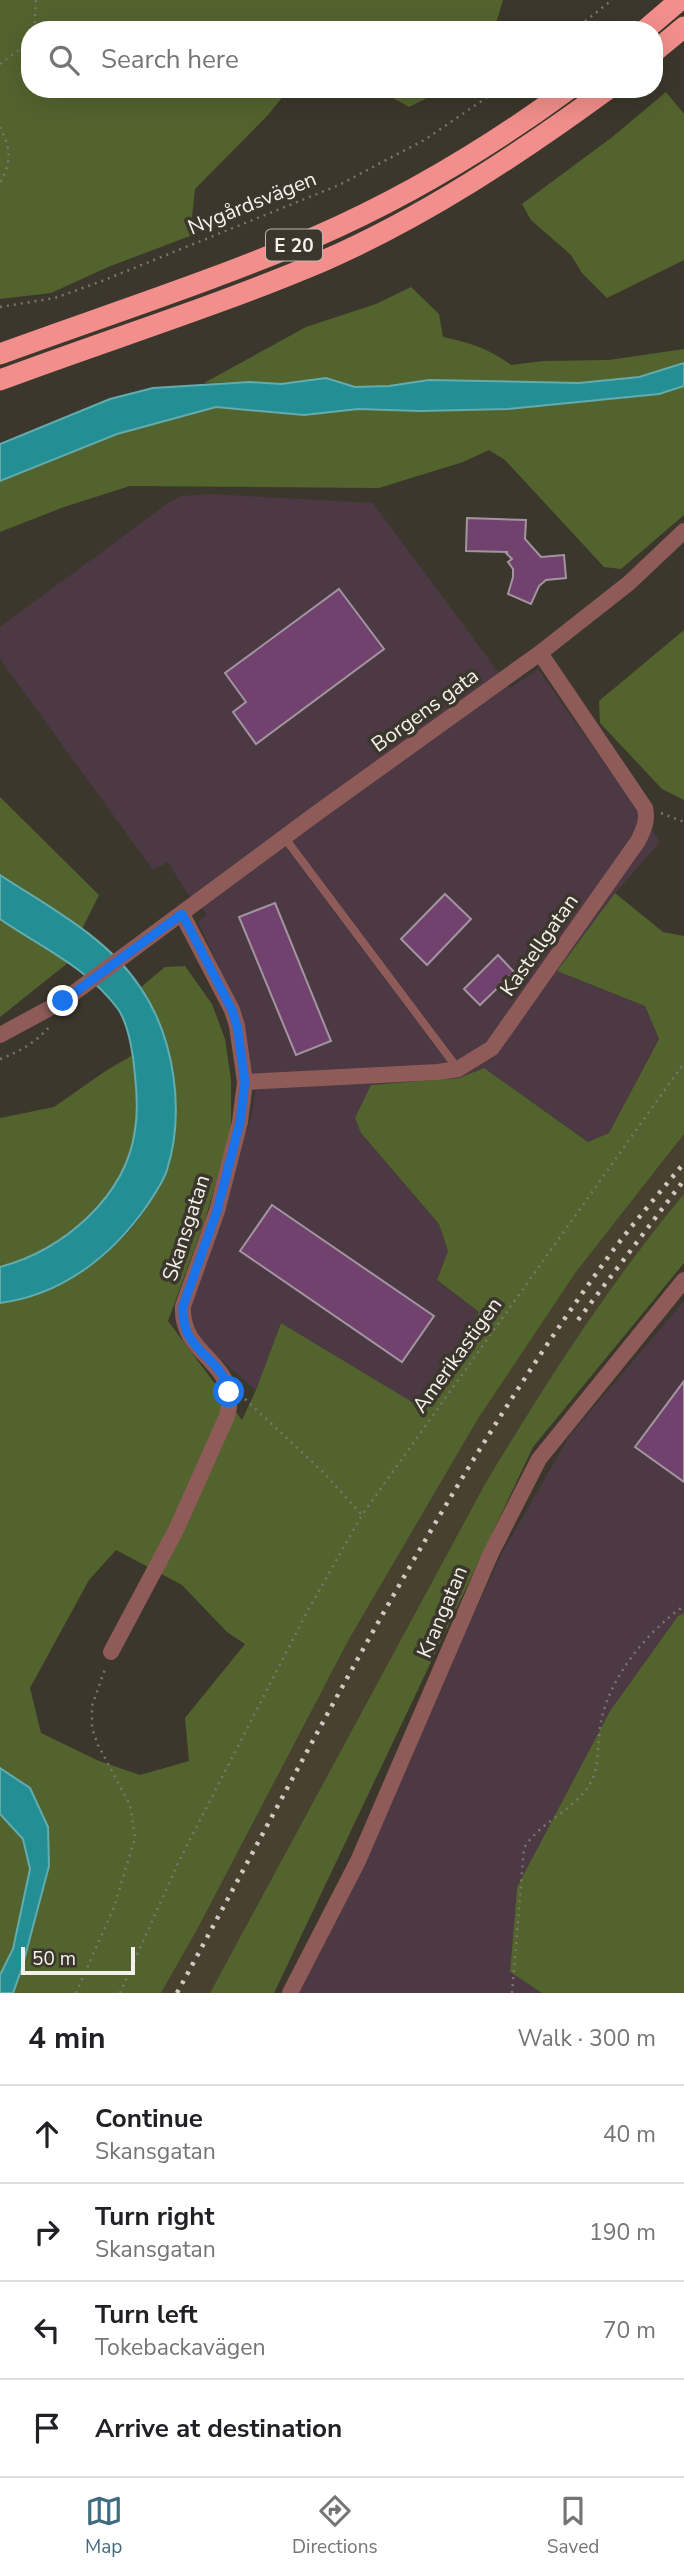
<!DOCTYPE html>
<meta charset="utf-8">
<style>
:root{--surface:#fff;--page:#f6f6f6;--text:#202124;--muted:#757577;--line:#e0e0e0;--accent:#406a7f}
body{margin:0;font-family:"Nunito Sans",sans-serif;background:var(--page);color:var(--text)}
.scale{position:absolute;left:21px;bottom:18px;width:114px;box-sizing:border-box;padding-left:7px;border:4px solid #f4f1ea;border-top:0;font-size:19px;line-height:24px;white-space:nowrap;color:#f4f1ea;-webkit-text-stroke:5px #3c372c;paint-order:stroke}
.stop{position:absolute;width:21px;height:21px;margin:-16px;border:5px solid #1a73e8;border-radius:50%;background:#fff}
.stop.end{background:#1a73e8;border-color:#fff;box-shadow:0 2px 7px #0008}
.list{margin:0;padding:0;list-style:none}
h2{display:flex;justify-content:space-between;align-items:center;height:91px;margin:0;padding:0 28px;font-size:30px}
h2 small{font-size:23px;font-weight:400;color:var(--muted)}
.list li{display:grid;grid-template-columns:46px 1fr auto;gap:21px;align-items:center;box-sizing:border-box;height:98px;padding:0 28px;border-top:2px solid var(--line)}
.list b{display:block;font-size:26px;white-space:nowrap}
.list p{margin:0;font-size:23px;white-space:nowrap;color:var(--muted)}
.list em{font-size:23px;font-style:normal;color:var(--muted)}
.icon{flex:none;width:38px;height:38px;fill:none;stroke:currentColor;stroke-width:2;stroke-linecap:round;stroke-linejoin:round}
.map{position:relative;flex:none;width:684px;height:1993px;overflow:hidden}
.search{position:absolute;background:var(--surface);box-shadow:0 7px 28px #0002;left:21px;right:21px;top:21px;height:77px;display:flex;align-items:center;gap:18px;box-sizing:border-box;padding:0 24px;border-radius:28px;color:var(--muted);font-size:26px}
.sheet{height:483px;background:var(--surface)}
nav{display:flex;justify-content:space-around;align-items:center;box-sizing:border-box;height:98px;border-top:2px solid var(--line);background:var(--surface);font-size:19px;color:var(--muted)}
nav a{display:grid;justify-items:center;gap:4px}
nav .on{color:var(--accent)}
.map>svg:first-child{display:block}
.industrial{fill:#4c3943}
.built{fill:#484130}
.green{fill:#53632e;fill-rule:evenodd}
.water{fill:#248e95;stroke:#62acae;stroke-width:2}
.building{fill:#72426f;stroke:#a1959f;stroke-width:2}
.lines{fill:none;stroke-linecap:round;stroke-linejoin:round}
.path{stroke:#7a756c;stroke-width:2.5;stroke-dasharray:2 5;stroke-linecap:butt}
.lane{stroke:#8e5b59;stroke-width:8}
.street{stroke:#8e5b59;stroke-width:16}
.highway{stroke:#f28f8c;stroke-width:21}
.rail{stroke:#cdcac2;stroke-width:4.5;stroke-dasharray:3.5 7;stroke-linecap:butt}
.route{stroke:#1a73e8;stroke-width:9}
.labels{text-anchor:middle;stroke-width:7;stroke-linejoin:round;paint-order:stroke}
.shield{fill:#3c372c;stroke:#bdb9b1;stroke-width:2}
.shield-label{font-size:19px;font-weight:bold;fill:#f4f1ea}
.street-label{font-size:21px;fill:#f4f1ea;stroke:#3c372c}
</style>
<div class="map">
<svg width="684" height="1993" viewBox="0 0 684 1993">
<rect width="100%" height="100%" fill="#3c372c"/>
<!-- industrial -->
<path class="industrial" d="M209,494L373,503L510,688L538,669L660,842L615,893L557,971L645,1006L659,1039L609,1133L589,1142L484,1068L459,1078L371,1085L361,1133L439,1224L448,1251L437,1281L479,1312L417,1406L281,1323L256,1390L198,1340L186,1312L251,1118L256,1088L236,1003L198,922L207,914L187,893L168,862L153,870L0,659V627L168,503L181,496Z
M684,1301V1613L678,1616L610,1711L517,1887L510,1972L542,1993H295L502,1553L570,1435Z"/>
<!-- built -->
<path class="built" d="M684,1134V1194L593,1316L524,1419L485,1484L210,1993H161L199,1926L348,1641L479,1417L576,1272Z"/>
<!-- green -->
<path class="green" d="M0,0H503L494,30H30V89H289L268,115L195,189L190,236L108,267L51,293L0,299Z
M377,89H445L409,107Z
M666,92L684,114V260L607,298L582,273L571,255L531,220L522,204L611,138Z
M411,287L439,314L443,337C468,342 490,349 511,365L543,361L609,360L684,349V363L639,377L579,383L429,380L389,386L355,387L326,378L281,384L250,382L204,383L306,327L376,304Z
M684,386V515L621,569L604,567L505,460L489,450L463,462L379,488L130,486L64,507L0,532V481L117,434L216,407L304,415L358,409L420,411L507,409L659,394Z
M684,630V800L662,789L600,723L599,701Z
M0,797L99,895L82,929L0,875Z
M615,893L663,932L684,936V1134L576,1272L479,1417L348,1641L199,1926L161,1993H13L22,1968L49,1866L48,1827L30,1788L0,1768V1303C83,1293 166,1217 174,1132C176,1112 169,1088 166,1068C164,1054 164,1039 160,1025C156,1012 147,999 141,987L165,967L185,966L212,1004L225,1039L231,1080V1132L205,1220L168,1321L242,1420L256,1390L281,1323L417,1405L479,1312L437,1280L448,1251L439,1224L361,1133L355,1118L371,1085L459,1078L484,1068L588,1142L609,1133L659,1039L645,1006L557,971ZM116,1550L182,1585L227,1632L245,1644L185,1718L189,1761L140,1775L99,1761L41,1733L30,1688L89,1580Z
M0,919L69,962L0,1017Z
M133,1055C136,1080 139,1104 135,1129C126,1197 62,1250 0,1267V1118L54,1107L107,1070Z
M684,1194V1263L533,1447L274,1993H210L485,1484C545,1384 609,1284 684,1194Z
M684,1613V1993H542L510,1972L517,1887L610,1711L678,1616Z
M0,1814L23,1839L30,1869L13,1949L0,1975Z"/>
<!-- water -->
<path class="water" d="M684,363V386L659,394L507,409L420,411L358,409L304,415L216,407L117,434L0,481V444L110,399L153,388L250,382L281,384L326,378L355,387L389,386L429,380L579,383L639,377Z
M0,875C49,907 107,937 140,987C175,1038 185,1112 167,1170C163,1183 153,1196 146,1207C111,1257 61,1295 0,1303V1267C63,1250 126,1197 135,1130C138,1112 137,1094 135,1076C134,1058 129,1025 118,1009C87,967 42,948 0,919Z
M0,1768L30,1788L48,1827L49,1866L22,1968L13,1993H0V1975L13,1949L30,1869L23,1839L0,1814Z"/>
<!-- building -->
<path class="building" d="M467,518L526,520L525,539L541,557L564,555L566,578L546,580L539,586L531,604L508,594L513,577V569L508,562L512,559L506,553L508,552L466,551Z
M339,589L384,649L256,744L233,712L246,702L225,673Z
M445,894L471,919L427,965L401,939Z
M275,903L331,1041L296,1055L239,917Z
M498,955L514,972L480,1005L464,989Z
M272,1205L434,1316L402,1362L240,1251Z
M684,1381V1482L635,1447Z"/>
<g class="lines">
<!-- path -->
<path class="path" d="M34,30L36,0
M574,30L612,0
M0,64L23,47L30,37
M0,127C11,149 12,161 0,183
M0,307L55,298L102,281L339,185L426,139L499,89
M661,813L684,822
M0,1059C21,1051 35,1043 50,1026
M245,1399L324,1473L362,1515
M76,1993L114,1907L135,1838L130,1805L98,1745L92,1728V1706L106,1666
M120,1993L178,1863L307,1612L362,1515L684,1063
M512,1993L524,1848C541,1820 577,1810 592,1780C600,1764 597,1739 601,1722C610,1676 647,1632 684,1606"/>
<!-- lane -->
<path class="lane" d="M284,837L458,1069"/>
<!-- street -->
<path class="street" d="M0,1035L63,1001L317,813L540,653L629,583L684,531
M245,1082L438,1072L458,1069L492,1048L638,841C644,829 648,820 645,808L540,653
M111,1652L176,1530L227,1416C243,1362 180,1358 183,1306L217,1211L240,1122L245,1082L237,1026L232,1010L182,914
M290,1993L358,1861L491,1553L539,1459L684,1280"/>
<!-- highway -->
<path class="highway" d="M645,30L680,0
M654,52L684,27
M0,354C104,316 210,282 313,238C403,199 490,147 569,89
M0,380C107,340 217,306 323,261C424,217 519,154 608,89"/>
<!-- rail -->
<path class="rail" d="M578,1320L684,1180
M177,1993C314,1741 444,1481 614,1249C636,1220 661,1191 684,1163"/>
</g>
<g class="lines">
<!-- route -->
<path class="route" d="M63,1001L182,914L232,1010L237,1026L245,1082L240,1122L217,1211L183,1306C180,1353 222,1355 229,1392"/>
</g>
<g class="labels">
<!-- shield labels -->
<rect class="shield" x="266" y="229.5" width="56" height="31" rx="5"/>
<g class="shield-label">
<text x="294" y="252">E 20</text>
</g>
<!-- street labels -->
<g class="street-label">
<text transform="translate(252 203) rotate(-22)" y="7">Nygårdsvägen</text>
<text transform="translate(425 710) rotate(-36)" y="7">Borgens gata</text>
<text transform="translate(539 945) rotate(-55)" y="7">Kastellgatan</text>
<text transform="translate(186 1228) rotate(-72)" y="7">Skansgatan</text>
<text transform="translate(457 1355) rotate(-54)" y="7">Amerikastigen</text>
<text transform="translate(442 1612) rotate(-67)" y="7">Krangatan</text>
</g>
</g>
</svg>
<div class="scale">50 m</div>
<div class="stop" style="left:229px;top:1392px"></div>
<div class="stop end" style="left:63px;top:1001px"></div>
<div class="search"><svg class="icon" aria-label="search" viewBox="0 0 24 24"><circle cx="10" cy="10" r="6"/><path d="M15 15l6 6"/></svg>Search here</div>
</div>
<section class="sheet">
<h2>4 min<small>Walk · 300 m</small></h2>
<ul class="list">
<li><svg class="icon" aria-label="ahead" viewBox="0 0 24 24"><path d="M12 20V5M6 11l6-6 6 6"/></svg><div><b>Continue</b><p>Skansgatan</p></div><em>40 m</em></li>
<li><svg class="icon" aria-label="right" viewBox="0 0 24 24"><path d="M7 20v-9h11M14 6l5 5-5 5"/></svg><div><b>Turn right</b><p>Skansgatan</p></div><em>190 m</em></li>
<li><svg class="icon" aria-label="left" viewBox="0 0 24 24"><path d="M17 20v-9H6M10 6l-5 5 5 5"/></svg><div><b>Turn left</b><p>Tokebackavägen</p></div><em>70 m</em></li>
<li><svg class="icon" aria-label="arrive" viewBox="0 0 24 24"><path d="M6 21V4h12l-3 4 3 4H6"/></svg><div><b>Arrive at destination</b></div></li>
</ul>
</section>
<nav>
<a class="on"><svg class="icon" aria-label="map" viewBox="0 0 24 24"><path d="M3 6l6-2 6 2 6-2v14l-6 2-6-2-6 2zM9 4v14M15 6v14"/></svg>Map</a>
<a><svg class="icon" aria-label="directions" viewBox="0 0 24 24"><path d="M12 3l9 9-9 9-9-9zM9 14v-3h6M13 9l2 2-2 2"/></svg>Directions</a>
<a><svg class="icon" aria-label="saved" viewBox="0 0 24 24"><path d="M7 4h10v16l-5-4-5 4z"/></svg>Saved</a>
</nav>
